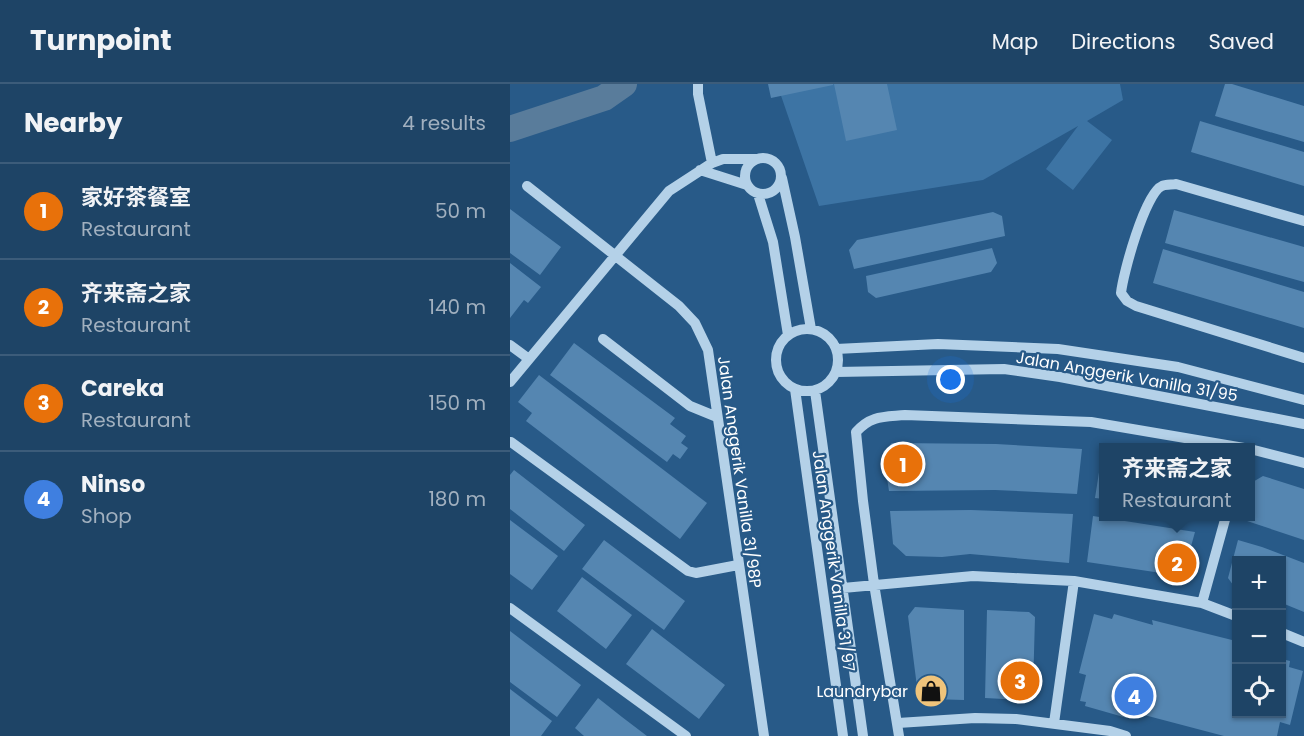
<!DOCTYPE html>
<meta charset="utf-8">
<style>
:root{--surface:#1e4466;--page:#2b4e6f;--text:#f1f3f6;--muted:#a1b0bf;--line:#3c5c7a;--accent:#f0c47b}
body{margin:0;font-family:Poppins,"Noto Sans SC",sans-serif;background:var(--page);color:var(--text)}
.controls{position:absolute;right:18px;bottom:18px;display:grid;overflow:hidden;border-radius:0px;box-shadow:0 2px 4px #0004}
.controls button{width:54px;height:54px;display:grid;place-items:center;padding:0;border:0;border-bottom:2px solid var(--line);background:var(--surface);color:var(--text);font:30px sans-serif}
.you{position:absolute;left:441px;top:296px;width:21px;height:21px;margin:-15px;border:4px solid #fff;border-radius:50%;background:#1a73e8;box-shadow:0 0 0 9px #1a73e833}
.badge{display:grid;place-items:center;width:39px;height:39px;border-radius:50%;background:var(--accent);color:#fff;font-size:20px;font-weight:700}
.pin{position:absolute;translate:-50% -50%;border:3px solid #fff;box-shadow:0 2px 6px #0006}
.popup{position:absolute;left:589px;top:359px;width:156px;height:78px;box-sizing:border-box;display:grid;place-content:center;border-radius:0px;background:var(--surface);filter:drop-shadow(0 2px 4px #0005);font-size:20px;white-space:nowrap;color:var(--muted)}
.popup b{font-size:22px;color:var(--text)}
.popup::after{content:'';position:absolute;left:50%;top:100%;margin-left:-12px;border:12px solid transparent;border-top-color:var(--surface)}
.list{margin:0;padding:0;list-style:none}
h2{display:flex;justify-content:space-between;align-items:center;height:78px;margin:0;padding:0 24px;font-size:26px}
h2 small{font-size:20px;font-weight:400;color:var(--muted)}
.list li{display:grid;grid-template-columns:39px 1fr auto;gap:18px;align-items:center;box-sizing:border-box;height:96px;padding:0 24px;border-top:2px solid var(--line)}
.list b{display:block;font-size:22px;white-space:nowrap}
.list p{margin:0;font-size:20px;white-space:nowrap;color:var(--muted)}
.list em{font-size:20px;font-style:normal;color:var(--muted)}
.icon{flex:none;width:33px;height:33px;fill:none;stroke:currentColor;stroke-width:2;stroke-linecap:round;stroke-linejoin:round}
.map{position:relative;flex:none;width:794px;height:652px;overflow:hidden}
header{display:flex;align-items:center;gap:36px;box-sizing:border-box;height:84px;padding:0 30px;background:var(--surface);border-bottom:2px solid var(--line)}
header strong{font-size:28px}
nav{display:flex;gap:33px;margin-inline-start:auto;font-size:21px}
main{display:flex}
aside{flex:1;background:var(--surface)}
.map>svg:first-child{display:block}
.green{fill:#3d74a4}
.lines{fill:none;stroke-linecap:round;stroke-linejoin:round}
.river{stroke:#597c9b;stroke-width:26}
.building{fill:#5586b1}
.minor{stroke:#b4d1e8;stroke-width:10}
.labels{text-anchor:middle;stroke-width:4.5;stroke-linejoin:round;paint-order:stroke}
.street-label{font-size:16px;fill:#fff;stroke:#285a88}
.poi-label{font-size:16px;fill:#fff;stroke:#285a88;text-anchor:end}
</style>
<header>
<strong>Turnpoint</strong>
<nav><a>Map</a><a>Directions</a><a>Saved</a></nav>
</header>
<main>
<aside>
<h2>Nearby<small>4 results</small></h2>
<ul class="list">
<li><span class="badge" style="background:#e8710a">1</span><div><b>家好茶餐室</b><p>Restaurant</p></div><em>50 m</em></li>
<li><span class="badge" style="background:#e8710a">2</span><div><b>齐来斋之家</b><p>Restaurant</p></div><em>140 m</em></li>
<li><span class="badge" style="background:#e8710a">3</span><div><b>Careka</b><p>Restaurant</p></div><em>150 m</em></li>
<li><span class="badge" style="background:#3f7fe0">4</span><div><b>Ninso</b><p>Shop</p></div><em>180 m</em></li>
</ul>
</aside>
<div class="map">
<svg width="794" height="652" viewBox="0 0 794 652">
<rect width="100%" height="100%" fill="#285a88"/>
<!-- green -->
<path class="green" d="M267,0H610L613,16L577,37L602,56L563,106L536,85L568,42L473,96L309,122Z"/>
<g class="lines">
<!-- river -->
<path class="river" d="M0,45L94,14L114,0"/>
</g>
<!-- building -->
<path class="building" d="M258,0H323V1L261,14Z
M324,0H377L387,46L336,57Z
M715,0H722L794,22V58L705,32Z
M690,37L794,68V102L681,68Z
M0,125L51,163L30,191L0,169Z
M664,126L794,163V198L655,159Z
M483,128L492,132L495,152L344,185L339,166L347,156Z
M482,164L487,179L481,188L366,214L358,208L356,192Z
M653,165L794,208V244L643,199Z
M0,179L31,203L18,219L14,216L0,234Z
M64,259L165,334L160,340L176,352L171,359L178,364L170,375L163,370L157,378L40,291Z
M29,291L197,419L170,455L16,337L22,329L8,318Z
M382,359L486,360L572,365L567,410L485,406L379,407L373,368Z
M592,369H594V415L585,414Z
M4,386L75,441L54,467L0,425V391Z
M753,392L794,405V456L731,435L732,432H741V399Z
M461,426L563,430L559,479L460,470L432,473L396,472L383,460L380,427Z
M583,432L685,448L675,484L667,489L658,490L577,478Z
M0,436L48,472L22,506L0,490Z
M94,456L175,517L154,546L72,485Z
M728,456L752,463L794,479V528L772,519V476H726V505L718,494Z
M72,493L122,531L96,565L47,527Z
M405,523L454,526V616L420,615L407,603L398,532Z
M477,526L519,528L525,533L523,605L512,616L475,614Z
M584,530L602,535L604,530L643,541L642,536L726,557V630H771L772,575L780,577L779,583L793,587L780,641L770,638L767,652H714L619,627L617,634L575,622L576,618L570,617L576,591L569,589Z
M142,545L215,601L189,635L116,580Z
M0,547L71,601L47,633L0,598Z
M0,605L42,637L31,652H0Z
M88,614L112,633L137,652H74L65,644Z"/>
<g class="lines">
<!-- minor -->
<path class="minor" d="M188,0V10L202,79
M235 92a18 18 0 1 1 36 0a18 18 0 1 1-36 0Z
M190,86L237,101
M272,94L285,153L301,245
M17,102L169,222L185,239L198,266L254,652
M248,110L263,158L278,251
M794,137L666,100C663,101 656,100 652,102C635,109 613,190 611,209L617,217L626,222L794,274
M266 276a31 31 0 1 1 62 0a31 31 0 1 1-62 0Z
M93,255L180,322L207,333
M0,261L19,275
M326,265L428,260L548,265L668,283L794,316
M326,288L494,285L550,293L794,340
M0,298L159,107L202,79L213,75H248
M285,305L333,652
M305,307L353,652
M1,358L178,487L186,489L228,481
M740,365L794,379
M333,504L463,492L564,497L692,519L726,532
M692,519L716,432
M0,524L176,652
M772,549L794,558
M388,639L465,634L506,635L600,647L616,652
M544,639L564,497
M389,652L364,500L353,417L346,348C361,331 374,333 395,331L581,338L734,364"/>
</g>
<!-- icons -->
<defs>
<g id="shop-disc" transform="scale(1.725)"><circle r="9.5" fill="#f0c47b" stroke="#285a88"/><path d="M-5-2.5h2.3a2.7 3.5 0 0 1 5.4 0H5L5.5 6h-11ZM-1.5-2.5h3a1.5 2.3 0 0 0-3 0Z" fill="#111"/></g>
</defs>
<g fill-rule="evenodd">
<use href="#shop-disc" x="421" y="607"/>
</g>
<g class="labels">
<!-- street labels -->
<g class="street-label">
<text transform="translate(617 292) rotate(10)" y="6">Jalan Anggerik Vanilla 31/95</text>
<text transform="translate(230 388) rotate(82)" y="6">Jalan Anggerik Vanilla 31/98P</text>
<text transform="translate(324 477) rotate(82)" y="6">Jalan Anggerik Vanilla 31/97</text>
</g>
<!-- poi labels -->
<g class="poi-label">
<text x="398" y="613">Laundrybar</text>
</g>
</g>
</svg>
<div class="controls">
<button>+</button>
<button>−</button>
<button><svg class="icon" aria-label="locate" viewBox="0 0 24 24"><circle cx="12" cy="12" r="6"/><path d="M12 2v4M12 18v4M2 12h4M18 12h4"/></svg></button>
</div>
<div class="you"></div>
<div class="pin badge" style="left:393px;top:380px;background:#e8710a">1</div>
<div class="pin badge" style="left:667px;top:479px;background:#e8710a">2</div>
<div class="popup"><b>齐来斋之家</b>Restaurant</div>
<div class="pin badge" style="left:510px;top:597px;background:#e8710a">3</div>
<div class="pin badge" style="left:624px;top:612px;background:#3f7fe0">4</div>
</div>
</main>
